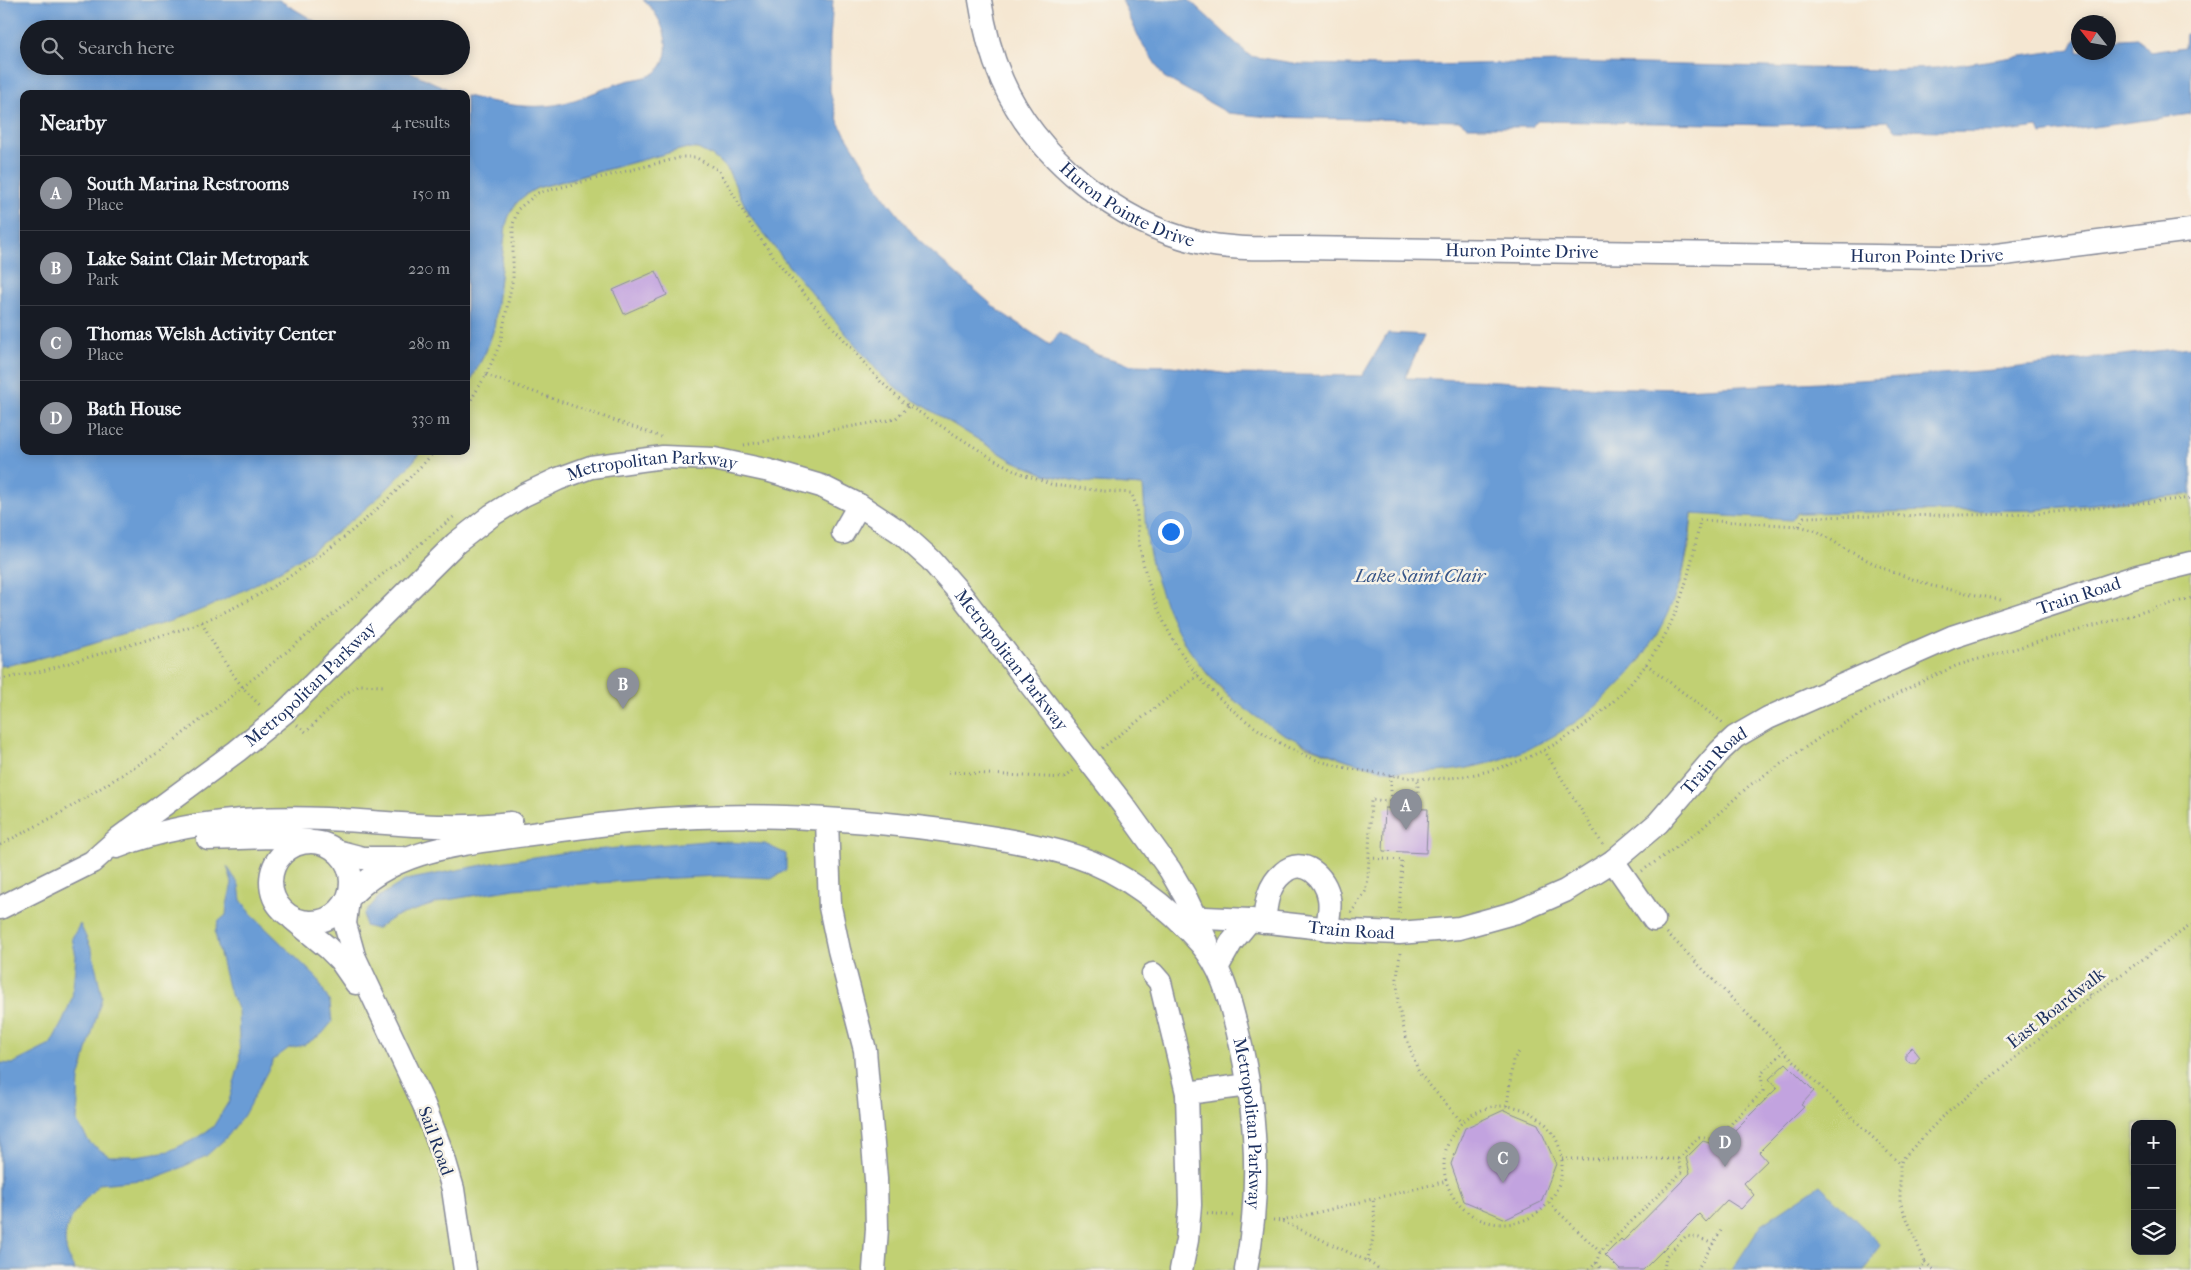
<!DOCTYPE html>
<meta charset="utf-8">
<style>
:root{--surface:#171b24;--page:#242831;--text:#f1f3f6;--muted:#9ea1a6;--line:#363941;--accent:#8c9099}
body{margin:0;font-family:"IM FELL French Canon",serif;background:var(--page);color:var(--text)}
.controls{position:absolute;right:15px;bottom:15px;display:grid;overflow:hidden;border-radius:10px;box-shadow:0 2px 12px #0003}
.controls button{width:45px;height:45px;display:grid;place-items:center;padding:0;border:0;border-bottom:1px solid var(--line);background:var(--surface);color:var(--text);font:25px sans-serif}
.compass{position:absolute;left:2071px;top:15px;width:45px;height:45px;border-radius:50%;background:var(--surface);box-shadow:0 2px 12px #0003;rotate:301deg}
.you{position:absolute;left:1170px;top:531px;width:18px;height:18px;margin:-12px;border:4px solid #fff;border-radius:50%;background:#1a73e8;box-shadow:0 0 0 8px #1a73e833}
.badge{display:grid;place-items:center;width:32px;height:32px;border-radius:50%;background:var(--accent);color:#fff;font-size:16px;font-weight:700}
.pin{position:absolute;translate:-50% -41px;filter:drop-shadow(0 1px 2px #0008)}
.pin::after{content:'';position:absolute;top:26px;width:18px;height:15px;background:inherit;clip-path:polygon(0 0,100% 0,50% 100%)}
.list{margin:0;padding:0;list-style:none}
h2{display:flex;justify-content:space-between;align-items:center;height:65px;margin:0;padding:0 20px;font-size:21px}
h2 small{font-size:16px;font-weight:400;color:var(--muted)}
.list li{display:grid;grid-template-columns:32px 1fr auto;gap:15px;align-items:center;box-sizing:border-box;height:75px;padding:0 20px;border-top:1px solid var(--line)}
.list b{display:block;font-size:19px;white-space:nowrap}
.list p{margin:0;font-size:16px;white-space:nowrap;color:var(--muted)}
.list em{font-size:16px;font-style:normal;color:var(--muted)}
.icon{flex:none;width:28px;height:28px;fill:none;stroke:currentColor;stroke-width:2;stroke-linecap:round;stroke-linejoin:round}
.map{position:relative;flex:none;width:2191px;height:1270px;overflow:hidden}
.search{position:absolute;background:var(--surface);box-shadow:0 2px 12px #0003;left:20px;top:20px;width:450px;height:55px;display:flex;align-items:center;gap:12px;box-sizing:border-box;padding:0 18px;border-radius:28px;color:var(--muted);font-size:19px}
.panel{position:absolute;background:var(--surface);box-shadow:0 2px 12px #0003;left:20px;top:90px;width:450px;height:365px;border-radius:10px}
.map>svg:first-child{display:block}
.green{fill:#c1d073;stroke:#6e8068;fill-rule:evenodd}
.water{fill:#6b9cd5;stroke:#43669a}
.building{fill:#c2a3df}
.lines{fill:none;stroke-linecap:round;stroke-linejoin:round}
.minor-casing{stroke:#888b98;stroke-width:25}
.path{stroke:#888b98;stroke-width:3;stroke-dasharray:1 4;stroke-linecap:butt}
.minor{stroke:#fff;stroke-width:22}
.labels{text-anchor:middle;stroke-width:5;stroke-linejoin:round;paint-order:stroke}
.street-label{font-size:18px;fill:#1b2f5e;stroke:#f7f3e8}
.water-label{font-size:19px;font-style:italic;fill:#375588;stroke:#f7f3e8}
</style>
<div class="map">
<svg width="2191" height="1270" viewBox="0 0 2191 1270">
<rect width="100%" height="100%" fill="#f7f3e8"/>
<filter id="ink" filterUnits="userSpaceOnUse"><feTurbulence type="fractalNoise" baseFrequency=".02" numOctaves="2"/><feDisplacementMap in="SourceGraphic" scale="10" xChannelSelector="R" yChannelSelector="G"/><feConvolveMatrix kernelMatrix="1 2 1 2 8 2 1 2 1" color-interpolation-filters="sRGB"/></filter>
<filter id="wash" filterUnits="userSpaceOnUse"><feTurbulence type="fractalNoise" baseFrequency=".0096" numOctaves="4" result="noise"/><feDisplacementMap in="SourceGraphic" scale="20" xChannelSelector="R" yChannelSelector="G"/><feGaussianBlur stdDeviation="1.12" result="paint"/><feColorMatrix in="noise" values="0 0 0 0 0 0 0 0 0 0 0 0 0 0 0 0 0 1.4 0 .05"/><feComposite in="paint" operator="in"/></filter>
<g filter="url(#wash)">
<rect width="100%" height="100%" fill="#f5e7d2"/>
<!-- green -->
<path class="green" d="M687,148L698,149L712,156L727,168L749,214L787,264L904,394L1013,461L1047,475L1082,482L1143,486L1147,538L1154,572L1183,641L1207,674L1230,698L1306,746L1349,761L1394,771H1430L1468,768L1512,756L1640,661L1664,620L1680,583L1689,547L1692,514L2034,510L2191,494V1270H0V666L26,662L208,607L250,586L288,566L331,536L378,496L422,451H466V390L486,351L494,329L506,225C511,206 520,197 537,188ZM2135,1124H2172V1251H2135Z"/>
<!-- water -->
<path class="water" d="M0,0H279L328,29H29V66H398L458,94H24V451H422C366,519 288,572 208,607C174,622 136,631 99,641C66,651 34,661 0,666Z
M643,0H833L830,38V92L839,124L885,198L918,240L999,311L1050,345L1059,333L1098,355L1132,365L1172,366L1229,374L1362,376L1388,333L1424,335L1405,378L1498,381L1585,387L1684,389L1859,380L1994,370L2191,347V494L2034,510L1797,513L1792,520L1692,514C1689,537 1687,559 1680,581C1643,701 1519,784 1394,771C1372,769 1349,761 1328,753C1269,733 1218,695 1184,642C1167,614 1151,570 1147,537C1144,520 1145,503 1143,486L1082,482L1047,475L1013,461L904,394L881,375L787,264L749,214L727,168L712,156L698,149L687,148L537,188C520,197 511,206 506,225L494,329L486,351L466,390V96C492,102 518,108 546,106C574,104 599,89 626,81C634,79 648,78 655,73C678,54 662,15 643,0Z
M1122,0H1189L1250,56L1299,64L1382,66L1563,62L1886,70L1936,68L2071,49L2076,39L2078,38V52H2108L2109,40L2138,38L2150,52L2185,47L2186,34H2191V114L2041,134L2038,127L1999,132L1896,130L1888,121L1774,125L1536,121L1532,127H1468L1460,121L1269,117L1228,113L1164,77L1140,40Z
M706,841L765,844L786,854V870L773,878L718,876L655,879L514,889L447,900L394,917L376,929L365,926L364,914L380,896L406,880L493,863L568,852Z
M227,866L239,885L241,900L254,917L317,978L330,1003L332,1022L322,1034L304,1045L289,1048L274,1059L244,1115L227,1137L206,1156L178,1169L151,1179L99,1184C73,1213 52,1232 75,1270H0V1063L12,1064L50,1045L63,1021L72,998L76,956L72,938L80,924L92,950L102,997L79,1079L77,1122L90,1143L109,1156H136L169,1151L195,1139L213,1127L229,1101L240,1062L238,1011L228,987L215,933L218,922L226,915L227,905L232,883Z
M1820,1185L1880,1244L1865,1270H1732L1762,1224Z"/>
<g id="blocks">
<!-- building -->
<path class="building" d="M656,271L667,295L624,314L613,290Z
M1385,808L1428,809L1426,853L1383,851Z
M1912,1047L1920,1057L1915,1063H1910L1906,1060V1053Z
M1786,1063L1814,1091L1801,1105L1804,1107L1759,1152L1767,1161L1744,1183L1754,1195L1741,1209L1727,1200L1706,1222L1699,1214L1643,1270H1620L1605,1255L1621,1239L1623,1241L1690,1173L1686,1158L1703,1141L1719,1146L1777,1088L1769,1079Z
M1504,1110L1538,1124L1556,1164L1541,1202L1506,1219L1464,1201L1451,1164L1465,1128Z"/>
</g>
</g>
<g filter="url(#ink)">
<use href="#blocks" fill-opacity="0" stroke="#888b98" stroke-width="1"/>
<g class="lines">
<!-- minor casing -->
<g class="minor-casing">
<g id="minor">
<path id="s1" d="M980,0C984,27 991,55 1002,80C1035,156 1117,223 1198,242C1231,250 1266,248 1300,248L1944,257L1989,256L2191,230"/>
<path d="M843,533L859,505"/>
<path d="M827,820L830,907L839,950L865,1050L867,1075L876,1179L877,1229L874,1270"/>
<path d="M208,839L273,837L308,841"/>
<circle cx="311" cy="882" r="40"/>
<path d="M117,847C182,821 257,816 326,819C388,822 450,831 511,823"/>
<path d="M336,851L363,858H403"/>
<path d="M1613,861L1654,920"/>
<path id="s2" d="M0,908L92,862L119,838L237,751L285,712L456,543L492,515L524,495L558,479L591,467L663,457L714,459L770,471L821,486L859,505L900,532L931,560L959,592L1124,806L1170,870L1185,896L1207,942"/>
<path id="s3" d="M1182,917L1250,920L1349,931L1399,933L1459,928L1517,912L1565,891L1613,861L1658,823L1720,751L1735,737L1768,718L1952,637L2138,576L2191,563"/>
<path d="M293,919L328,948L340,960L356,983"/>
<path d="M1264,922C1266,903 1268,885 1283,873C1303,855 1326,877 1329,898C1331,908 1328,919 1327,929"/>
<path d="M1218,966L1231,943L1250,920"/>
<path d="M1153,974L1160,982L1187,1093L1190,1205L1187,1240L1181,1270"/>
<path d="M1187,1093L1249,1085"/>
<path id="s4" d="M465,1270L453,1189L443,1155L424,1105L354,956L345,924L348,899C391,849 463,844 525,835C583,827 640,819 698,817C779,814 861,820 941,830C985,836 1032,843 1075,856C1122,871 1169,907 1201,944C1223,970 1229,998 1237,1029C1257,1108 1261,1190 1246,1270"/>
</g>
</g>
<!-- path -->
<path class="path" d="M486,375L661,437
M466,408L486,375L500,344L513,277V224L518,209L538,193L683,157H695L718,170L727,183L753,229L785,272L881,382L903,402L995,460L1020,473L1053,485L1103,491L1131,493C1140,510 1136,529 1140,548C1148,591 1165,632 1191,667C1219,703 1262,737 1304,755C1325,764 1349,769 1372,772C1400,777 1429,781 1458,777C1545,765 1625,709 1666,633C1684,598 1693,559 1700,520L1799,526L1817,531L1849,551L1887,570L1932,586L2001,600
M744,445L895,419L909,406
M1799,526L1804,517L2034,514L2191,498
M202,622C218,653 236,684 262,707
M1646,664L1723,723
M0,679L39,672L180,630C280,595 364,529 435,451
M297,725L306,732L343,695L360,685L385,686
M1102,748L1199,675
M1544,750L1603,845
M949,772L1064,778L1073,770
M1391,801V775
M0,845L59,814L162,750L243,687L456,515
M1369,858L1402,860L1399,914
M1642,871L1698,832L1750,785L1825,734L1916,684L1958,665L2191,598
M1351,913L1365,892L1368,879L1371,800L1418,802V779
M1667,933L1784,1051L1900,1164
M1400,953L1397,978L1398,1004L1405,1034L1419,1073L1462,1122
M2081,982L2091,996
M2067,992L2096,970
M1444 1165a59 59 0 1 1 118 0a59 59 0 1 1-118 0Z
M1507,1106L1513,1060L1519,1052
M1562,1159H1678
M1549,1203L1600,1252
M1207,1213L1234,1216
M1273,1220L1282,1221L1367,1261L1381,1270
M1282,1221L1447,1181
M1367,1261C1374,1240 1376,1221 1373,1199
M1925,1262L1934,1270
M1596,1263L1603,1270
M1589,1270L1596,1263L1600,1252L1682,1172L1678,1159L1699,1137L1715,1140L1763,1091L1761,1074L1784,1051
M1664,1270L1666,1256L1686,1236L1699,1238L1713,1244
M1697,1270L1722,1229
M1920,1270L1925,1262L1900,1202V1164L1905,1156L1942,1117L2091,996L2191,925"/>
<!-- minor -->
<use href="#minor" class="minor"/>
</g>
</g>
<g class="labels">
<!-- street labels -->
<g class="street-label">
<text dy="6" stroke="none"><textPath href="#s1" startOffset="265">Huron Pointe Drive</textPath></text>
<text dy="6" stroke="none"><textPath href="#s1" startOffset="670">Huron Pointe Drive</textPath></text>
<text dy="6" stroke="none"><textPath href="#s1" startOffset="1075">Huron Pointe Drive</textPath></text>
<text dy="6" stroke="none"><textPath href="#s2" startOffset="805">Metropolitan Parkway</textPath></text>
<text dy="6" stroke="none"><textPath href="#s3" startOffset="994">Train Road</textPath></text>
<text dy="6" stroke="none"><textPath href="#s2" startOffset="1240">Metropolitan Parkway</textPath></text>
<text dy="6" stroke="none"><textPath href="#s2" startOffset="385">Metropolitan Parkway</textPath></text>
<text dy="6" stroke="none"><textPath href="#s3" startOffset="590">Train Road</textPath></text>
<text dy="6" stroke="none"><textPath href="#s3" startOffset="170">Train Road</textPath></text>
<text transform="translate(2056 1008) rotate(-38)" y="6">East Boardwalk</text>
<text dy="6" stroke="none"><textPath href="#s4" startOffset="1485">Metropolitan Parkway</textPath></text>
<text transform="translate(436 1141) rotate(70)" y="6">Sail Road</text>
</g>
<!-- water labels -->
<g class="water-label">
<text x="1420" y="582">Lake Saint Clair</text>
</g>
</g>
</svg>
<div class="controls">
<button>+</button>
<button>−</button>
<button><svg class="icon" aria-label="layers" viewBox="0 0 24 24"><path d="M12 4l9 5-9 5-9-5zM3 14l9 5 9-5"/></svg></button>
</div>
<svg class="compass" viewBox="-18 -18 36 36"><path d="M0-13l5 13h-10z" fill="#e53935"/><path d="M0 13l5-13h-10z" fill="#9ea1a6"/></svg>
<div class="you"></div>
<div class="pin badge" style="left:1406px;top:830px">A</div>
<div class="pin badge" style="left:623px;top:709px">B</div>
<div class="pin badge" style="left:1503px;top:1183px">C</div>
<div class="pin badge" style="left:1725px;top:1167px">D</div>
<div class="search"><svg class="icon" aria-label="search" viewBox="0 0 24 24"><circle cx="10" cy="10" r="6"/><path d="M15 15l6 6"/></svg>Search here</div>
<section class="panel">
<h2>Nearby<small>4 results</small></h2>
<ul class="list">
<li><span class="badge">A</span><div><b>South Marina Restrooms</b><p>Place</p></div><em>150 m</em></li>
<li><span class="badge">B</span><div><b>Lake Saint Clair Metropark</b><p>Park</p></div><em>220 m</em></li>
<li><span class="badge">C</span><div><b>Thomas Welsh Activity Center</b><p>Place</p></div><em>280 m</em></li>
<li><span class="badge">D</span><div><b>Bath House</b><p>Place</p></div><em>330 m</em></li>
</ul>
</section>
</div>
